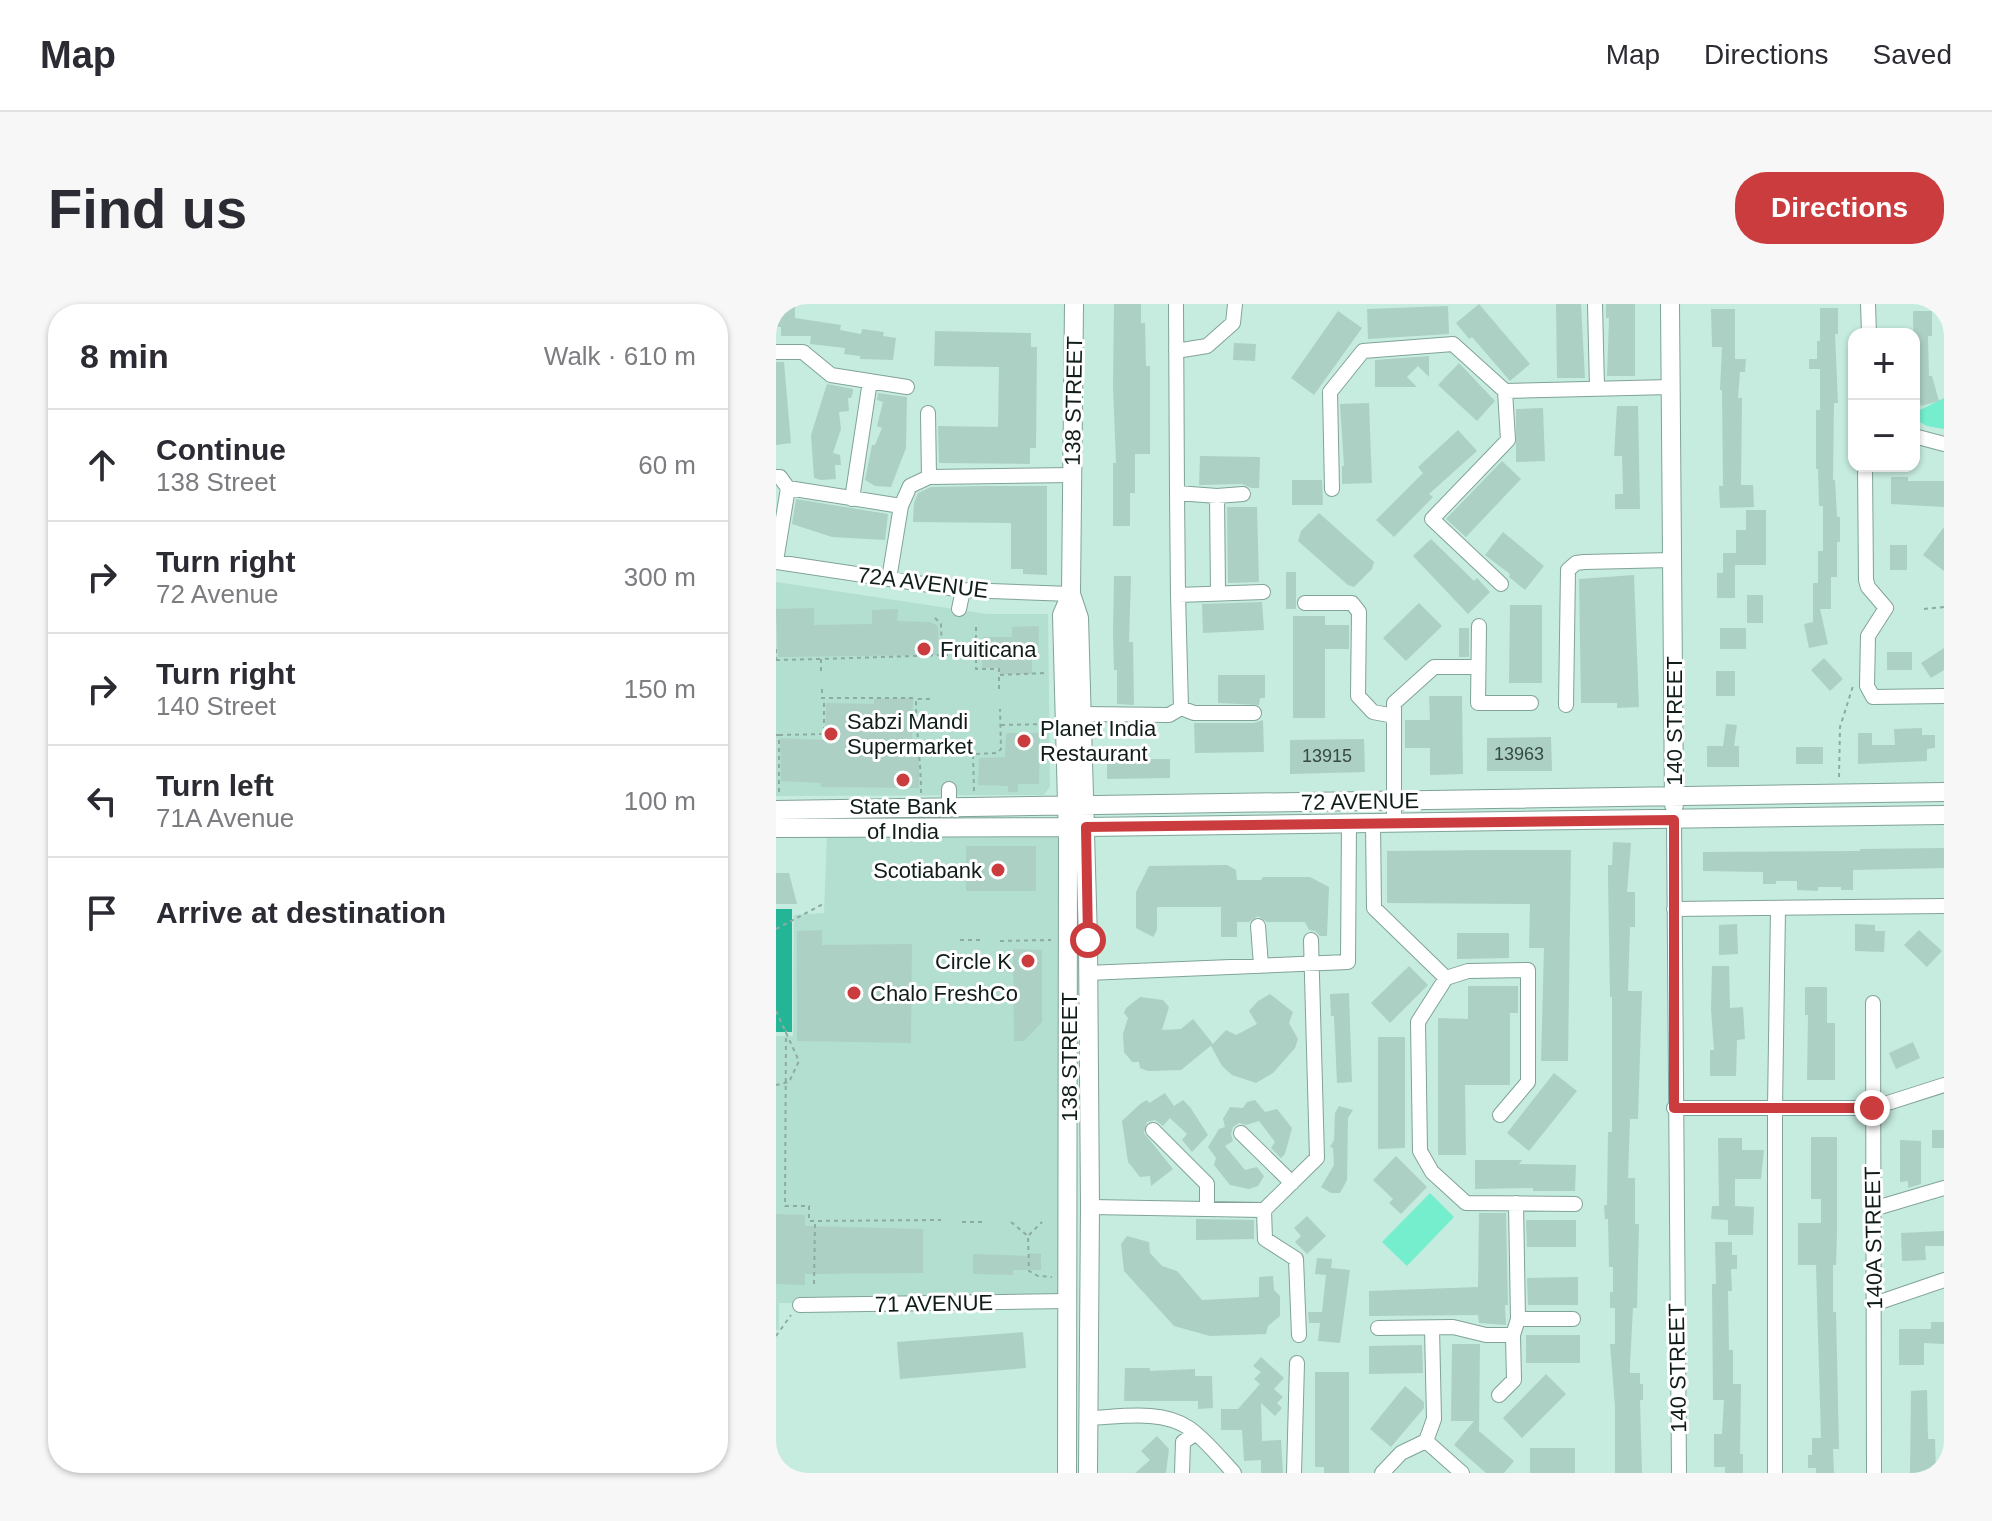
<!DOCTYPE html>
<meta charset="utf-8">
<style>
:root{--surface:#fff;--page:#f7f7f7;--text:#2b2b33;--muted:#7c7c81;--line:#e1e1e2;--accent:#cb3c3e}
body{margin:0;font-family:Helvetica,sans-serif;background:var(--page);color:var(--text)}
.controls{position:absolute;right:24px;top:24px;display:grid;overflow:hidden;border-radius:16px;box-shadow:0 2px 6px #0004}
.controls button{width:72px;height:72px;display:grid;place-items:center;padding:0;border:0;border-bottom:2px solid var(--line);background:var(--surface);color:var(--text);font:40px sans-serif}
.stop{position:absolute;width:24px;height:24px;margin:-18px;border:6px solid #cb3c3e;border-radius:50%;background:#fff}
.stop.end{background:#cb3c3e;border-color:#fff;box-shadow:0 2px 8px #0008}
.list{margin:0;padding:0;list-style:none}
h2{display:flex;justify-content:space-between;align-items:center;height:104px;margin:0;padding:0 32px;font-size:34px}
h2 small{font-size:26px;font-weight:400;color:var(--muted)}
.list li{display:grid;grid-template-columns:52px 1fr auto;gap:24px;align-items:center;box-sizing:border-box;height:112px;padding:0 32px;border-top:2px solid var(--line)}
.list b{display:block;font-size:30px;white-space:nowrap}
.list p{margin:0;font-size:26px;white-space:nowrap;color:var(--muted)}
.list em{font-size:26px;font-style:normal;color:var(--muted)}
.icon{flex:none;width:44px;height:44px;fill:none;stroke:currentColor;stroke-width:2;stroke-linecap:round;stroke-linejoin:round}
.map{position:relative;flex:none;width:1168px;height:1169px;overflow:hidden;border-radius:32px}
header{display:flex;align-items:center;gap:48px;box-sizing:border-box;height:112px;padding:0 40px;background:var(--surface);border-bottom:2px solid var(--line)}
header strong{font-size:38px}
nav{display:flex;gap:44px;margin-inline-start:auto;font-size:28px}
.intro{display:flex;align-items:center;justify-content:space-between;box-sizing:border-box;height:192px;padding:0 48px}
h1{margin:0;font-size:56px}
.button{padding:20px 36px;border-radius:32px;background:var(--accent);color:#fff;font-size:28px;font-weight:700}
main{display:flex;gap:48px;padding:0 48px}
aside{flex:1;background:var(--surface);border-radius:32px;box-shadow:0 2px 6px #0004}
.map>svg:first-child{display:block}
.built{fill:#b2dfd0}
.green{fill:#75eece}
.forest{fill:#23b596}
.building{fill:#acd0c4}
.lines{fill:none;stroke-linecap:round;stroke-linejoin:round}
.minor-casing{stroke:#81a399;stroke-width:16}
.major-casing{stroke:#81a399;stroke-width:20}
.path{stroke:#8daba1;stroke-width:2;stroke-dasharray:4 4;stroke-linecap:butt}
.minor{stroke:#fff;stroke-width:14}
.major{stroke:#fff;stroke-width:18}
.route{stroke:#cb3c3e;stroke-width:10}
.poi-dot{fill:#cb3c3e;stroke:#fff;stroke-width:3}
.labels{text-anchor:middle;stroke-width:6;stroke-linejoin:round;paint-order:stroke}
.number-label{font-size:18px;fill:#374a44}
.street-label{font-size:22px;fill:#101d19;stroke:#fff}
.poi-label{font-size:22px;fill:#101d19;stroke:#fff;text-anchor:start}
</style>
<header>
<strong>Map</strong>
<nav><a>Map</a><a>Directions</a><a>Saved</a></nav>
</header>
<div class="intro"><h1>Find us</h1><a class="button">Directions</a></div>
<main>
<aside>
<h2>8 min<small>Walk · 610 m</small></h2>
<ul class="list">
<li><svg class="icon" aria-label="ahead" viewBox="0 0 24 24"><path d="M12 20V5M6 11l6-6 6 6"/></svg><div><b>Continue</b><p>138 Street</p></div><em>60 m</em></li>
<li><svg class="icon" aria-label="right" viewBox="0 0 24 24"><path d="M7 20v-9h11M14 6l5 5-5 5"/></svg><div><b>Turn right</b><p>72 Avenue</p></div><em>300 m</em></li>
<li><svg class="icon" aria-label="right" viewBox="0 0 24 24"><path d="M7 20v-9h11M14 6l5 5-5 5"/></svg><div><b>Turn right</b><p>140 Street</p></div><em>150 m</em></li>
<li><svg class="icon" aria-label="left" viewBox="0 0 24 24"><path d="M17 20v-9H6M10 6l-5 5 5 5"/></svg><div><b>Turn left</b><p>71A Avenue</p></div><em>100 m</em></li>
<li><svg class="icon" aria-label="arrive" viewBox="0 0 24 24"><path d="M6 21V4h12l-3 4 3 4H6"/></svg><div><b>Arrive at destination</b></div></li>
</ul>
</aside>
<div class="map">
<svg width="1168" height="1169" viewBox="0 0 1168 1169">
<rect width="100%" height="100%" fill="#c6ebdf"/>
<!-- built -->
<path class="built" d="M0,278L211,310H272L274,483L268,491L0,492Z
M285,525L293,1000L3,999V1026H0V732H17L18,611L48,609L51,531Z"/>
<!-- green -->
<path class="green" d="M1168,94V125L1151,122L1138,115V109Z
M654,889L678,913L631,962L606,938Z"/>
<!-- forest -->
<path class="forest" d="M0,605H16V728H0Z"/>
<!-- building -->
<path class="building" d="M0,0H19V14L65,21L64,26L85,30L86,25L108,28L107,32L120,34L117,56L84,55V52L68,50L69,44L34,40L35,32H5V23H0Z
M338,0H365V19H369L370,62H374V150H359V189H354V222H337V159H340L337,83Z
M703,0L754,60L734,77L696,33L693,35L680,19Z
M780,0H805L809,74H781Z
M830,0H859V72H831L833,14H830Z
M672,2L673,30L592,35L591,5Z
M1044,4H1062V30H1059L1062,99H1058L1057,176H1059L1061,213H1064V238H1061V273H1055V305H1044L1052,340L1033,344L1028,320L1037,318V279H1042V247H1047V202H1043L1042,165H1040V106H1044V65H1033V55H1041V37H1044Z
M935,5H959V55H970L969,68H964L962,94H966L965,181H977L978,203L944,204L943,182H947L946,86H944L946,43H936Z
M562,7L586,24L538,91L515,74Z
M1137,7H1156V32H1152L1153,72H1156L1163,97L1145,102L1138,76Z
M159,27L255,29V43H261L260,144H254V160L163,159L162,122L222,123L223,63L158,62Z
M458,39L480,40L479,57L457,56Z
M653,52V73L642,62L631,73L641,83H599V56Z
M0,58H8L15,139L0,141Z
M683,59L719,97L701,117L662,81Z
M51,80L77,85V88L75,94H72L73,107L63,108L65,125L57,149L64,151L65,161H59L60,175L45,176L38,174L35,131Z
M102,89L131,93L130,144L115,183L99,182L89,176L96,141H99L106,124L101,122L107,98L101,96Z
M593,99L596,179L566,180V162H568L564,100Z
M841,102H862L864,205H839V190H847L846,152H838Z
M767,104L769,157L740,158V105Z
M682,126L701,147L653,190L657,193L618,233L600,216L647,169L642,163Z
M424,152L484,153L483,184H475L466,180L423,181Z
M726,157L745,175L690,233L670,215Z
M1115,173H1132V177H1168V203L1115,200Z
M516,176H546L547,201H516Z
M210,182H271V271L247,270V265H235V219L137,218L138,199L142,189L155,183Z
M20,195L112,210L109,236L56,233L16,220Z
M451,203H481L483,278L452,279Z
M970,206H990V261H959V294H941V269H947V249H960V226H970Z
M543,209L598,258L596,265L578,283L572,281L522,237L525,227Z
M1168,223V267L1147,251Z
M727,228L768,262L749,286L733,273L734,270L709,251Z
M655,235L698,277L701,274L714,288L692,310L637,252Z
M1114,241H1131V266H1114Z
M510,268H520V305H510Z
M858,271L863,403L841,404V399H805L803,275Z
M338,272H355L353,338H357L358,401L341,400V366H338L337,330Z
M971,291H987V319H971Z
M486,298L488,326L427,329L426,300Z
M643,299L666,322L630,357L607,334Z
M734,301H766V379H733Z
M38,304V321L96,320V306L122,305L121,317L154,318L162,322L163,351L2,353L0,305Z
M517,312H549V321H573V345H549V414H517Z
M263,322L262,353H256V370H224V364H206L207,333H236V323Z
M683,324H693V353H683Z
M944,324H970V345H944Z
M1168,344V366L1155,374L1145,359Z
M1111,348H1136V366H1111Z
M1048,354L1067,375L1054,387L1035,366Z
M940,367H959V392H940Z
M442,371H489V394H484L483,401L442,399Z
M653,392H686L687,470L654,471V444H629V416H654Z
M137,394L136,435L143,449V484L45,483V479L5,477L4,434L49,436L50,399L98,400V395Z
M487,416L488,448L419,449L418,419H478Z
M950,420L961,421L958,442H963V463H931V442H947Z
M1146,424V431H1159V444L1151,445V457L1082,460V429H1096V441H1119L1118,425Z
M230,429H264L263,480H242V488H232V482L202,481L203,454L229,453Z
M775,433L776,467H711V434Z
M588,435L589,468L514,470V436Z
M1020,443H1047V460H1020Z
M370,455H394V474L331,475V458H370Z
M837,538L855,539L851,588H859V623H854L852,687H866L862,815H854L852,874H859V920H863L861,1004H857L854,1061V1069H864V1080H867V1096H864L866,1169H839V1103L834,1040H839V1004H834V988H837V963H833L832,915H829L828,901H831L832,828H836V693H834L832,575V561H836Z
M190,542H260V587H190Z
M1168,544V564L1077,566V586H1065V583H1042V587L1021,586V577H1000V580H987V568L927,567V548L1084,547V545Z
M717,546H795L792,757H765L768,644H753L754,600L611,599V547Z
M451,561L460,566L461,576H485L487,573H534L553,583L551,632H544L539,627L533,626L529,618H491L482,612L473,618H461V633H445V603H381V626L377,633L360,624V588L373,562Z
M0,569H13L21,600H0Z
M961,620L962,650L943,651V621Z
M1079,620L1099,621V627H1109L1108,648L1079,647Z
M46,626V641L136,640L135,739L21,737V627Z
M1143,626L1166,647L1151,663L1128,641Z
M681,629H733V654L681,655Z
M237,645L266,646V718L248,737H238Z
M633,662L652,681L614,719L595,699Z
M936,662H953L954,704L967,703L969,735L961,736L960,772H934V746H938L935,705Z
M692,682H742V709H734V781H689L690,851H662V714L692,715Z
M1029,683H1051V719H1059V776H1031L1032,711H1029Z
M573,689L576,778L561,779L558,712H555L554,690Z
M494,690L517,708L513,719L522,735L519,744L497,769L480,779L456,771L446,762L435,742L450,726L460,731L481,720L473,707L482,697Z
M364,693L387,696L393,703L386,726L405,725L417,715L437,740L405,766L372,767L364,764L363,758H356L348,748L347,730L352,714L348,709L350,704Z
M602,733H629V844L602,845Z
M1137,738L1144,754L1120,765L1113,749Z
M778,769L801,787L753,847L731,829Z
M389,789L398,802L407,796L414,803L432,831L416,848L406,836L411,830L394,814L387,822L379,816L371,818L368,829L397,865L375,882L374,872L364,873L352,858L346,817L364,800L371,796L373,799Z
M479,796L489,808L501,805L516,824L509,850L505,854L495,844L499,838L483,817L470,821L463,819L457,823L455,830L457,837L449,842L469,866L481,863L488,872L482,882L473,885L454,881L438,861L440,854L432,843L443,825L449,823L447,815L454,803L467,804L471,798Z
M563,802L577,806L572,814L571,876L564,889H555L545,883L558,861L557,844L554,843L558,836L559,809Z
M1156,826H1168V844H1156Z
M1035,833H1061V929L1060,961H1057V1008H1060L1063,1145H1057L1058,1169H1040V1164H1032V1151H1036V1134H1045L1040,961H1022V919H1045V895H1035Z
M942,834H966V846H988L985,875H959V902L978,903L977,931H952V916L935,915L936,902H943Z
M1124,836L1145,837V880L1132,884V877L1124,878Z
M620,852L651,883L625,910L613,899L617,895L597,876Z
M699,856H746L743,860L800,861L799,887H757V884L699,885Z
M703,909H730L732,1001H729L730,1021L703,1019L702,1011L593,1012V987L702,983Z
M0,910L29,911V922L147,925V969L29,970V981L0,980Z
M531,912L550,932L531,950L519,938L525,932L518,924Z
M420,915L478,916V935L420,936Z
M750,916H800V943H751Z
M1168,927V942H1149L1150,956L1126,957L1125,929Z
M351,932L373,938L374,949L386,962L401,967L426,996L483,993V973L497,972L498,986L504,992V1012L492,1022L490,1030L434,1032L398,1022L348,967L345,940Z
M939,938H956V951H961V965H955L956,987H952L953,1046H957V1080H965L964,1150H967V1169H949V1163H938V1130H946L948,1096H937L936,980H940Z
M253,949L265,950V966H237V971L197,970V950L253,952Z
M541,954L556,955L555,964L574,966L564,1039L542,1037L544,1019H533L532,1008H546L550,971L539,970Z
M802,973V1001H752L751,974Z
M1155,1018H1168V1040L1148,1039V1061H1123V1025H1155Z
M247,1028L250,1064L124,1075L121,1038Z
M750,1031H804V1059H750Z
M676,1040H704L703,1127L738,1157L728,1169H710L678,1141L698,1117H675Z
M646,1041L647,1069L593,1070V1042Z
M485,1053L508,1074L498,1085L507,1093L501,1099L506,1104L499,1112L485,1099L486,1137L505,1136L507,1169H485V1156L468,1157L466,1126H445V1105H462L484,1080L478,1075L485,1068L477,1062Z
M349,1064H374V1067L419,1065V1072H436L437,1104L422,1105V1097H348Z
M539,1068H573V1169H548V1163H539Z
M770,1070L790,1090L746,1134L727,1114Z
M629,1082L648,1098V1104L615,1143L594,1125Z
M1151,1086L1152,1135H1159L1160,1169H1134L1135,1087Z
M381,1132L393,1145L390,1169H359L374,1156L365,1147Z
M754,1144H799V1169H754Z"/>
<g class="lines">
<!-- minor casing -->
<g class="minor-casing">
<path id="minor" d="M400,0L401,189L441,192L467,190
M819,0L821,84
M1092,0L1093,30
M400,47L431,42L457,19L459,0
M0,48H27L55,71L131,83
M152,109L153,173
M1138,132L1168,140
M1089,162L1090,276L1092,283L1110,304L1092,332L1091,382L1097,393L1168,392
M0,173H4L12,184L0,257
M12,184L125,202
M556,185L554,88L587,47L677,40L729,87
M401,189L402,291
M441,192L442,289
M76,195L94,77
M0,258L187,286L295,290
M113,275L125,202L134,182L153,173L296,171
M725,280L656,215L732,136L729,87L895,83
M529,299H576L583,308L582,392L597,408L618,412
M183,305L187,286
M703,322L702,399H755
M790,401L792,266L800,259L808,258L896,256
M478,409H418L405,404L402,291L487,288
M307,410L393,411L405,404
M173,504V485
M898,516L903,1169
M597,519L598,604L670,674L692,667L752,666V778L724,811
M618,519V399L658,363H702
M898,605L1168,602
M482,622L485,661
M311,669L572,658L573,519
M670,674L642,718L644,847L656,868L690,899L799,900
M1097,699L1098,1169
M898,804H1096L1168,781
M377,826L431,880V905
M465,829L516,879
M314,903L488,906L541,854L535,636
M1097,905L1168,884
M488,906L489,935L520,955L523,1031
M1098,1000L1168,976
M24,1001L291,997
M742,1015H797
M602,1024L677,1023L710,1031H737
M723,1091L738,1076L737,1031L742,1015L740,899
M312,1114C344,1113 385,1105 413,1124C430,1136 444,1154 458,1169
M650,1137L686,1169
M406,1169L407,1138L419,1130
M518,1169L521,1059
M606,1169L625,1149L650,1137L658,1115L656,1024
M999,1169V803L1002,605"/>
</g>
<!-- major casing -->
<g class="major-casing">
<path id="major" d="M298,0L295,290L303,314L312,636L314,903L312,1169
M894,0L898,501
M0,506L1168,488
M0,524L310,523L1168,511
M291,1169L292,536L286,311L295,290"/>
</g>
<!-- path -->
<path class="path" d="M1148,305L1168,303
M159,314L165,320L166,351
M200,323V365H223V371L270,369
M0,345V355
M188,351H199
M0,356L44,355
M45,367V355L172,351
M223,373V385
M46,385V394H140
M225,421L271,420
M0,431H3V492
M3,431L48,430V395
M1063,473L1064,423L1077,382
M198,487L197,450L221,449L225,445L224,405
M145,489C145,457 140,428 140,395H155
M0,625L49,599
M184,636H205
M224,637L275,636
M0,707L23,757L13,778L0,781
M10,726L9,902H33V917L165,916
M186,918H207
M235,918L252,932L253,967L262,972L276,973
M253,931L266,918
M38,980L39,918
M0,1032L15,1011"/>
<!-- minor -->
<use href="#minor" class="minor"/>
<!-- major -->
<use href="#major" class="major"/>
</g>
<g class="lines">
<!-- route -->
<path class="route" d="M312,636L310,523L898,516V804H1096"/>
</g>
<!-- markers -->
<g class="poi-dot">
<circle cx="148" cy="345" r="8"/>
<circle cx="55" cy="430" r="8"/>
<circle cx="248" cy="437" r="8"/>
<circle cx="127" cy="476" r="8"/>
<circle cx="222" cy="566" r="8"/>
<circle cx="252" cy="657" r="8"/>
<circle cx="78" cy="689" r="8"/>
</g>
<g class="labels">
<!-- number labels -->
<g class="number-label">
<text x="743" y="456">13963</text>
<text x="551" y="458">13915</text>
</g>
<!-- street labels -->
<g class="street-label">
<text transform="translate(297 97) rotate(-89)" y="8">138 STREET</text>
<text transform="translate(147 278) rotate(7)" y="8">72A AVENUE</text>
<text transform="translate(898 417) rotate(-90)" y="8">140 STREET</text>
<text transform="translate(584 497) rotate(-1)" y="8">72 AVENUE</text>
<text transform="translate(293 753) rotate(-90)" y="8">138 STREET</text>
<text transform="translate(1097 934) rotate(-91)" y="8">140A STREET</text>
<text transform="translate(158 999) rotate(-1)" y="8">71 AVENUE</text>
<text transform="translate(901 1064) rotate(-91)" y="8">140 STREET</text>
</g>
<!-- poi labels -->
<g class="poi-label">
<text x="164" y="353">Fruiticana</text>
<text x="71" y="425">Sabzi Mandi<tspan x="71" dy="25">Supermarket</tspan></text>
<text x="264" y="432">Planet India<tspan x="264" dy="25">Restaurant</tspan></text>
<text x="127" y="510" text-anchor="middle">State Bank<tspan x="127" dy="25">of India</tspan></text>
<text x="206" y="574" text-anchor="end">Scotiabank</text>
<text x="236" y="665" text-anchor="end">Circle K</text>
<text x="94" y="697">Chalo FreshCo</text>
</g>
</g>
</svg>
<div class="controls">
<button>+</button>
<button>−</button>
</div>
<div class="stop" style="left:312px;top:636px"></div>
<div class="stop end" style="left:1096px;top:804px"></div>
</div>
</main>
